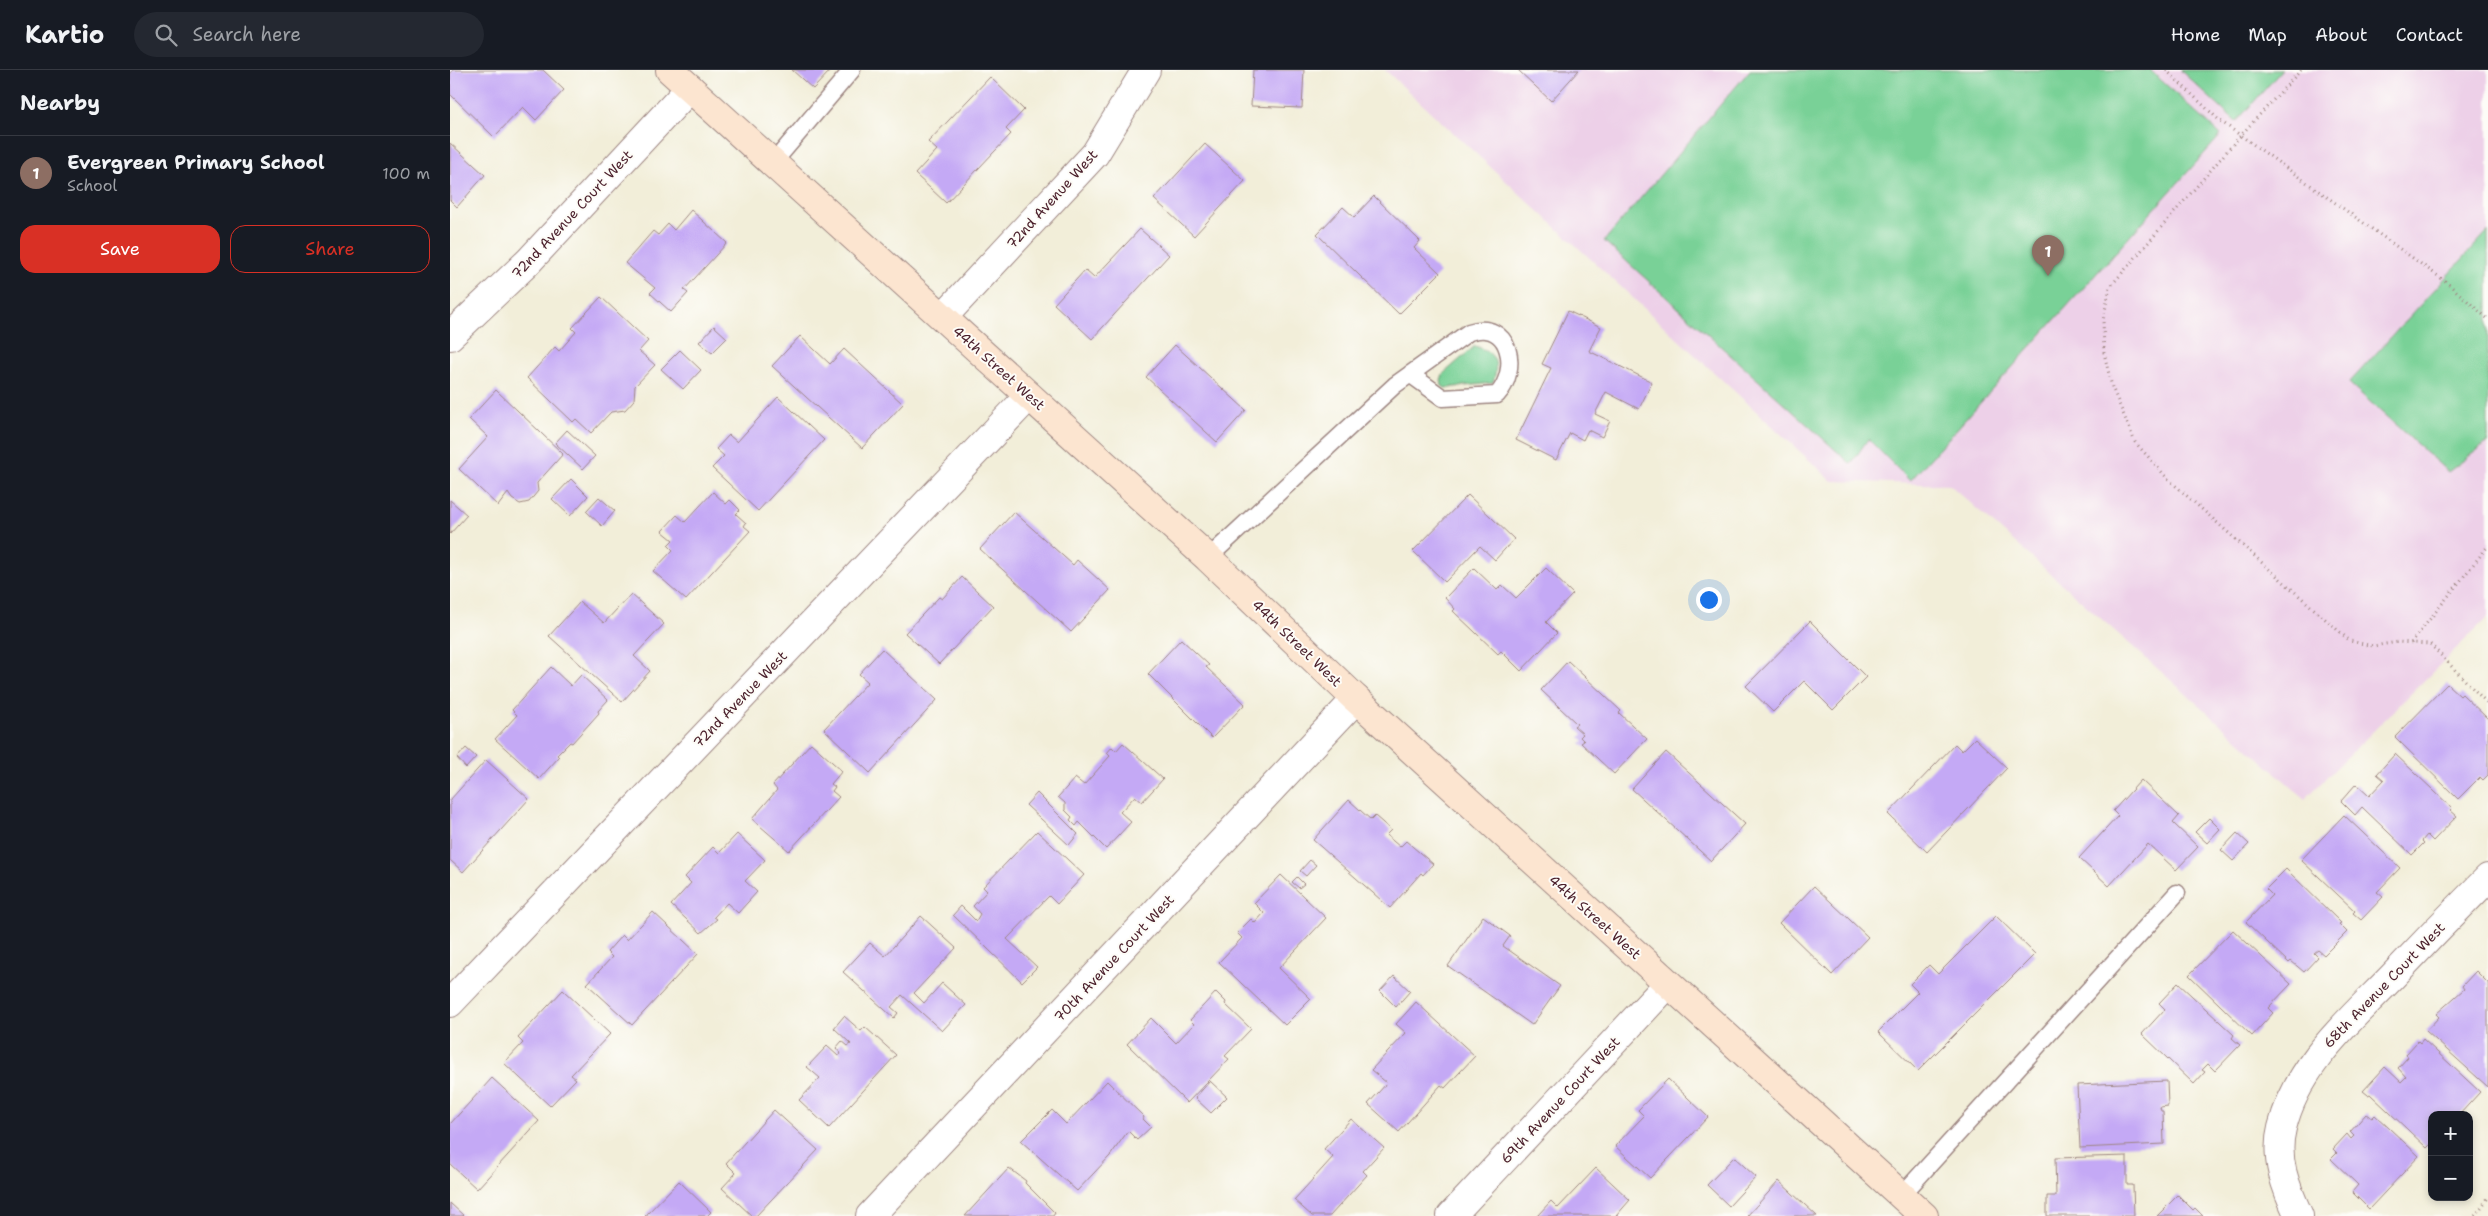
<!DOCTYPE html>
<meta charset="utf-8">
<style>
:root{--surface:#171b24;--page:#242831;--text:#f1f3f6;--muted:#9ea1a6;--line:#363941;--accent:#d93025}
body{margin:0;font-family:"Shantell Sans",sans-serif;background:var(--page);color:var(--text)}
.controls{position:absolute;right:15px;bottom:15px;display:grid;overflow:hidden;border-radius:10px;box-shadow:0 2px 8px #0003}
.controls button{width:45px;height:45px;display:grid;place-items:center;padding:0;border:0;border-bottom:1px solid var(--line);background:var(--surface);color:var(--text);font:25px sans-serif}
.you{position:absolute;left:1258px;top:529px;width:18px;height:18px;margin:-12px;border:4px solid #fff;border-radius:50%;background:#1a73e8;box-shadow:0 0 0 8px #1a73e833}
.badge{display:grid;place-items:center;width:32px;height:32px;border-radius:50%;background:var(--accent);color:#fff;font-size:16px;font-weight:700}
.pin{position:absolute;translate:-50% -41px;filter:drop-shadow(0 1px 2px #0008)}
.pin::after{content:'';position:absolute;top:26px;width:18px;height:15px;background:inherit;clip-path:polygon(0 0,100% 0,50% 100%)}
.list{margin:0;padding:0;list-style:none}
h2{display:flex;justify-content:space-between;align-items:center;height:65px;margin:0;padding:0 20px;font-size:21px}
h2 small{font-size:16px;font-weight:400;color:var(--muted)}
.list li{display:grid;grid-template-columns:32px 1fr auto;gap:15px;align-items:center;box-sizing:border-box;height:75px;padding:0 20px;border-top:1px solid var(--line)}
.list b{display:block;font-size:19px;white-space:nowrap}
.list p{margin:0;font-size:16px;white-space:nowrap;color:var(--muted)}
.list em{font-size:16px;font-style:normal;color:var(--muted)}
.actions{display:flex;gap:10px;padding:15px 20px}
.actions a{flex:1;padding:11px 0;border:1px solid var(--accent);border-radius:15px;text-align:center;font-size:18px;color:var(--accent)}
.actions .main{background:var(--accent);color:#fff}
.icon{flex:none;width:28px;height:28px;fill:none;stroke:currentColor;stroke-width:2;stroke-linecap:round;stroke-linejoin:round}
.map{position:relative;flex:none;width:2038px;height:1146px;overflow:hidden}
header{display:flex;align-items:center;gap:30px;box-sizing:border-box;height:70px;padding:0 25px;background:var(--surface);border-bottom:1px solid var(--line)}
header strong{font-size:24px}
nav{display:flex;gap:28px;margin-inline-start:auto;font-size:18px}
.search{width:350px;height:45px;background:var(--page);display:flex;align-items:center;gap:12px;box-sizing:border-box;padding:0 18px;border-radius:28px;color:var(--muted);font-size:19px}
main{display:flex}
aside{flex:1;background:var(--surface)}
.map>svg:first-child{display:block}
.built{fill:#edd0e8}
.green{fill:#79d197;stroke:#627861}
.building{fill:#c4a9f5}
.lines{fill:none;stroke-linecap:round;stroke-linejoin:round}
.lane-casing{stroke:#9e8682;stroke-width:19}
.street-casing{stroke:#9e8682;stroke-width:30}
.secondary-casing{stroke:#9e8682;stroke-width:30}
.path{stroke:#9e8682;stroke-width:3;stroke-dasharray:1 4;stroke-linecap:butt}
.lane{stroke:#fff;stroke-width:16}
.street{stroke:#fff;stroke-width:28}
.secondary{stroke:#fce5d0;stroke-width:28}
.labels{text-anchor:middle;stroke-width:4;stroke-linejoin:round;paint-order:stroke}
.street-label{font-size:14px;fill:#4a1f2b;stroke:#fdfcf7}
</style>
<header>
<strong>Kartio</strong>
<div class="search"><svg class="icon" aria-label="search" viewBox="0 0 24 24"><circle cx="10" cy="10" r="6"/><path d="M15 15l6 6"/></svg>Search here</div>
<nav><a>Home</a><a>Map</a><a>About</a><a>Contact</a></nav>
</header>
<main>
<aside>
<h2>Nearby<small></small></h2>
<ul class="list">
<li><span class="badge" style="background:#8d6e63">1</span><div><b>Evergreen Primary School</b><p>School</p></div><em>100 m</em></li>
</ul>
<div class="actions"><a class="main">Save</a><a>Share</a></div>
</aside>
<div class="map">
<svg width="2038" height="1146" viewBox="0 0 2038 1146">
<rect width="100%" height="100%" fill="#fdfcf7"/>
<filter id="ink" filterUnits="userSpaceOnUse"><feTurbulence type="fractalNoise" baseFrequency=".02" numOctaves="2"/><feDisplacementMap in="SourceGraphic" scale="10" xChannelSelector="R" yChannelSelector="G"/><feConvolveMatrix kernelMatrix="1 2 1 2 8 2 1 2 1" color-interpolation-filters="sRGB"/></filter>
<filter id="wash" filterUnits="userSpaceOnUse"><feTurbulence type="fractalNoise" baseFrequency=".0096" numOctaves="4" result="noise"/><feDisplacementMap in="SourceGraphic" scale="20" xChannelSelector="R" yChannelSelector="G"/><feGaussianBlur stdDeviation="1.12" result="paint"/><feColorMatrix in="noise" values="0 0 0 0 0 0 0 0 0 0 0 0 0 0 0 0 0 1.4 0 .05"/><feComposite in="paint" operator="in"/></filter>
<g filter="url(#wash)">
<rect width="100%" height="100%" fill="#f2eed9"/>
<!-- built -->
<path class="built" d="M935,0H2038V547L1855,729L1500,415L1382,411Z"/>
<!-- green -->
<path class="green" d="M1300,0H1700L1771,65L1460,411L1418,369L1401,394L1154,171Z
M1730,0H1832L1786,52Z
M2038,161V372L1998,402L1899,313Z
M1025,276C1046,283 1049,292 1043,313L995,318L992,316L991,310L993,304Z"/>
<g id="blocks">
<!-- building -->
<path class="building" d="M3,0H93L114,20L86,50L73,37L44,67L0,24V4Z
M342,0H381L363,19Z
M803,0H854L852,38L801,36Z
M1068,0H1129L1101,31Z
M540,7L574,40L556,59L561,64L496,133L465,104L487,80L478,72Z
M0,73L35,105L7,137L0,130Z
M755,74L795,111L744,166L704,129Z
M924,126L970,171L964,178L990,203L949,244L867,164L893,137L904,147Z
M241,140L277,173L234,220L238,223L221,242L200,223L205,218L175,193L203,161L208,165L218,154L224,160Z
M690,159L719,185L642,269L604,234L635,200L644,208Z
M151,227L198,271L189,281L205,295L185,316L184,330L175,340L161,342L141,363L126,349L123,352L77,308L105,277L109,281L126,262L122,258Z
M1118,241L1151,257L1139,281L1202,312L1189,339L1156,322L1145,344L1160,351L1152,367L1138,360L1133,370L1120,363L1106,390L1066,370L1101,298L1092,294Z
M264,256L277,268L262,283L249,272Z
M350,266L380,294L394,279L453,334L412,378L322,296Z
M725,275L796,340L767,372L696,307Z
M230,280L251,300L233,319L211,299Z
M46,320L113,384L87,413L88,421L79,432L70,434L62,429L58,423L48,436L9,399L38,367L19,349Z
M328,327L374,370L308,441L262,398L274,386L266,379L279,365L287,372Z
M117,360L145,386L133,399L105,373Z
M121,409L138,426L120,446L102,429Z
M263,422L276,434L280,430L290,440L286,444L296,453L294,456L300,461L236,530L203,501L223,480L218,475L223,470L212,461L227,445L235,452Z
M1018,425L1064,469L1045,490L1030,476L995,512L963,481Z
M149,427L165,441L152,456L136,441Z
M0,430L17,445L0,464Z
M564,442L623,495L627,490L660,520L621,562L530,479Z
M1024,498L1047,520L1052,515L1066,528L1096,498L1123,524L1096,552L1107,563L1071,601L1051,581L1048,584L1003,541L1005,539L995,528Z
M512,507L543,536L489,594L455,563L489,527L492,529Z
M181,524L214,554L184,586L200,601L172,632L99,566L130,532L154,553Z
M1360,551L1416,607L1383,640L1354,611L1323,642L1296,616Z
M731,569L759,595L756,597L795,634L762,668L698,604Z
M432,579L487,630L420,703L374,659L418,612L409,604Z
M1118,591L1171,641L1169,643L1197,669L1164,704L1131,673L1134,671L1130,667L1133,664L1124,656L1127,654L1091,620Z
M101,597L121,616L131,605L158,630L148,641L149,643L122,673L120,672L107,685L109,687L89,709L45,669L67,645L62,640Z
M1997,614L2010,626L2012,624L2038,649V705L2033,710L2030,707L2008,729L1945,667Z
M1525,668L1557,698L1477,782L1438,744L1505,674L1512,681Z
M361,673L392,701L381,714L385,717L382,721L389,727L339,781L302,749L327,720L323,715Z
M673,673L713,709L692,732L685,726L670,742L681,752L656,779L629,752L626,756L620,750L622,747L615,740V733L608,727L625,708L634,715L660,686L657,683L662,677L666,681Z
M16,678L26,687L16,698L7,688Z
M1216,682L1295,754L1261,791L1182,719Z
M1945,684L2002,738L2000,740L2007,746L1983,771L1977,765L1972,771L1974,773L1962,785L1912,737L1905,745L1891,731L1906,714L1919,726L1934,710L1927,704Z
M36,690L79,729L13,802L0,790V730Z
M1691,710L1729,746L1723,753L1748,777L1726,800L1698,774L1659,816L1629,788L1668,746L1663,741Z
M587,723L628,764L619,775L576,735Z
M899,730L921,750L925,746L941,760L936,765L950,777L956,771L983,794L973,805L971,803L940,838L863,770Z
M1894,745L1950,798L1927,822L1933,827L1911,850L1903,843L1905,841L1851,790Z
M1759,748L1770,759L1757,773L1745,762Z
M587,761L634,805L607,834L599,826L557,869L587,897L572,912L503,845L511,836L526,851L530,844L523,836L537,821L533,817Z
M1787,763L1799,774L1783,791L1771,780Z
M287,764L315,790L295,811L307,822L288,843L277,833L264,847L267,849L251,863L221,835L241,813L235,807L263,777L269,783Z
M860,790L866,795L856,806L850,801Z
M1836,799L1891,853L1889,854L1897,862L1874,885L1868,880L1864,883L1868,887L1854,902L1841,891L1839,893L1796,852L1822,825L1816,819Z
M831,805L876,848L829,898L861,929L835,955L769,892L792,868L787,863L801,849L805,853L814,843L804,833Z
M847,807L854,814L849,818L842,812Z
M1364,816L1418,867L1382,905L1329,853Z
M203,842L248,884L182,955L137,914L162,887L157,882L172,865L177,870Z
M471,846L506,878L464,923L474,933L492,913L516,935L492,961L452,925L441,937L448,943L444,948L393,902L420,873L435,886Z
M1033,846L1060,866L1053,876L1110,916L1082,955L998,896Z
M1546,846L1585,884L1468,1001L1428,962L1468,922L1460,914L1479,895L1488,904Z
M1783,860L1841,914L1818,938L1823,943L1802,966L1739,905Z
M2026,901L2038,913V1017L1976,961L1989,947L1986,944L2014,919L2012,916Z
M944,906L960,921L946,937L930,921Z
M1728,913L1784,965L1782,968L1790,975L1765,1001L1758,994L1752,1000L1755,1002L1744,1014L1692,964L1715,939L1709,933Z
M113,920L160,964L121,1005L126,1009L100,1036L54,993L73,973L68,968Z
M766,922L776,932L775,934L801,959L775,986L779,989L737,1033L677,974L701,948L726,973L744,954L740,950Z
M966,932L1025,986L995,1018L991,1015L949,1062L918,1034L937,1013L921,1000L956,963L946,954Z
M394,946L411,961L415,957L446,985L379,1058L349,1030L370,1008L357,997L377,976L388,986L391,984L386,978L392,971L398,976L401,974L384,958Z
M1973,969L2030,1022L2009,1045H1982V1073L1977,1078L1920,1024L1918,1025L1913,1021L1935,997L1951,1012L1956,1007L1948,998L1958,987L1956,984L1968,971L1970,973Z
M42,1008L89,1051L27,1119L0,1094V1054Z
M1218,1009L1258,1047L1200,1108L1165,1076L1194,1046L1188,1040Z
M657,1011L694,1047L693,1049L701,1057L687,1070L678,1061L660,1086L627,1121L571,1071L602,1040L616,1054Z
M760,1011L777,1027L761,1043L745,1028Z
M1717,1011L1718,1036L1710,1037L1711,1041H1713L1714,1074L1630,1078L1627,1015Z
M324,1040L368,1080L306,1146H302L272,1118L286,1103L276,1093Z
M1916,1044L1922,1048L1925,1045L1969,1086L1919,1139L1902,1122L1908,1115L1881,1089L1887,1083L1883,1079L1897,1064L1901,1069L1904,1066L1900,1062Z
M901,1049L934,1078L913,1101L917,1105L880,1146H862L844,1130L883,1087L874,1079Z
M1677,1086V1115H1683L1684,1146H1597V1126H1606L1605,1088Z
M1284,1087L1306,1107L1279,1136L1257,1115Z
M559,1098L576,1111L575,1113L605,1143L603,1146H515Z
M1146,1098L1180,1130L1166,1146H1087L1101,1131L1108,1138Z
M229,1111L261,1142L257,1146H195Z
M1329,1111L1367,1146H1297Z
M1728,1125L1743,1140L1745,1138L1753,1146H1707Z
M0,1133L14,1146H0Z"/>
</g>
</g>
<g filter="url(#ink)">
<use href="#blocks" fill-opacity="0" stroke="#9e8682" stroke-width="1"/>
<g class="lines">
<!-- lane casing -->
<g class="lane-casing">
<path id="lane" d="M323,93L402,0
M758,488L945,315L1019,262C1061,249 1070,300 1047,325L993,328L960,304
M1451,1126L1727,823"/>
</g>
<!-- street casing -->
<g class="street-casing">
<path id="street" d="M493,247L645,84L696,0
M0,266L78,192L240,18
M0,933L579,326
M420,1146L906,629
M1001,1146L1218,914
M1849,1146C1836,1118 1824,1089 1832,1058C1847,996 1897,953 1940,909C1972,875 2005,841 2038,808"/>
</g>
<!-- secondary casing -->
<g class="secondary-casing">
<path id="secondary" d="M220,0L758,488L906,629L1474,1146"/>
</g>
<!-- path -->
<path class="path" d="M1716,0L1769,50L1995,211L2038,249
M1851,0L1791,65L1660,217L1653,250L1654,283L1662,317L1685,372L1718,409L1900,571L1923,576L1948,572L1980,574L2038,634
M1961,573L2038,476
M2025,1146L2038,1128"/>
<!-- lane -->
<use href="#lane" class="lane"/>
<!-- street -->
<use href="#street" class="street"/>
<!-- secondary -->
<use href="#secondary" class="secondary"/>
</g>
</g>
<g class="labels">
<!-- street labels -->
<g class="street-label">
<text transform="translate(602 129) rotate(-48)" y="5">72nd Avenue West</text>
<text transform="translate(122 144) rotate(-47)" y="5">72nd Avenue Court West</text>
<text transform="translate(549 298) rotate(42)" y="5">44th Street West</text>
<text transform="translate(847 573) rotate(44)" y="5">44th Street West</text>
<text transform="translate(290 629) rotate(-46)" y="5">72nd Avenue West</text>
<text transform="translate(1145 847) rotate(42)" y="5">44th Street West</text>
<text transform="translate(664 888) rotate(-47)" y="5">70th Avenue Court West</text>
<text transform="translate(1934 915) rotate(-46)" y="5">68th Avenue Court West</text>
<text transform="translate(1110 1030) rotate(-47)" y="5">69th Avenue Court West</text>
</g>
</g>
</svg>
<div class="controls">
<button>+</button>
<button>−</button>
</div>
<div class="you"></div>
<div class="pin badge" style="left:1598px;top:206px;background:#8d6e63">1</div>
</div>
</main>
